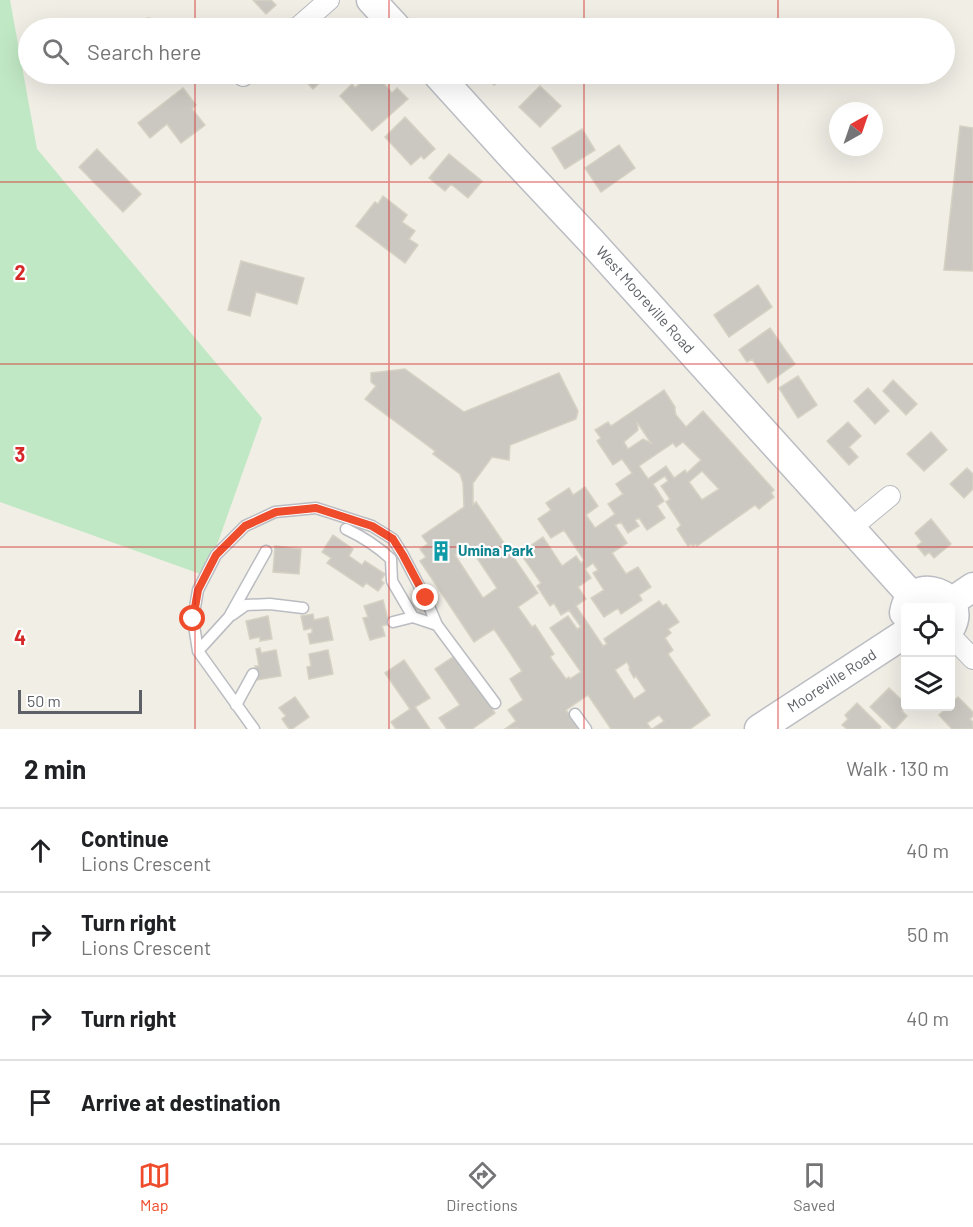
<!DOCTYPE html>
<meta charset="utf-8">
<style>
:root{--surface:#fff;--page:#f6f6f6;--text:#202124;--muted:#757577;--line:#e0e0e0;--accent:#ef4c2c}
body{margin:0;font-family:Barlow,sans-serif;background:var(--page);color:var(--text)}
.controls{position:absolute;right:18px;bottom:18px;display:grid;overflow:hidden;border-radius:6px;box-shadow:0 6px 24px #0002}
.controls button{width:54px;height:54px;display:grid;place-items:center;padding:0;border:0;border-bottom:2px solid var(--line);background:var(--surface);color:var(--text);font:30px sans-serif}
.compass{position:absolute;left:829px;top:102px;width:54px;height:54px;border-radius:50%;background:var(--surface);box-shadow:0 6px 24px #0002;rotate:40deg}
.scale{position:absolute;left:18px;bottom:15px;width:124px;box-sizing:border-box;padding-left:6px;border:3px solid #5d6066;border-top:0;font-size:16px;line-height:21px;white-space:nowrap;color:#5d6066;-webkit-text-stroke:4px #fff;paint-order:stroke}
.stop{position:absolute;width:18px;height:18px;margin:-14px;border:4px solid #ef4c2c;border-radius:50%;background:#fff}
.stop.end{background:#ef4c2c;border-color:#fff;box-shadow:0 2px 6px #0008}
.list{margin:0;padding:0;list-style:none}
h2{display:flex;justify-content:space-between;align-items:center;height:78px;margin:0;padding:0 24px;font-size:26px}
h2 small{font-size:20px;font-weight:400;color:var(--muted)}
.list li{display:grid;grid-template-columns:39px 1fr auto;gap:18px;align-items:center;box-sizing:border-box;height:84px;padding:0 24px;border-top:2px solid var(--line)}
.list b{display:block;font-size:22px;white-space:nowrap}
.list p{margin:0;font-size:20px;white-space:nowrap;color:var(--muted)}
.list em{font-size:20px;font-style:normal;color:var(--muted)}
.icon{flex:none;width:33px;height:33px;fill:none;stroke:currentColor;stroke-width:2;stroke-linecap:round;stroke-linejoin:round}
.map{position:relative;flex:none;width:973px;height:729px;overflow:hidden}
.search{position:absolute;background:var(--surface);box-shadow:0 6px 24px #0002;left:18px;right:18px;top:18px;height:66px;display:flex;align-items:center;gap:15px;box-sizing:border-box;padding:0 21px;border-radius:33px;color:var(--muted);font-size:22px}
.sheet{height:414px;background:var(--surface)}
nav{display:flex;justify-content:space-around;align-items:center;box-sizing:border-box;height:84px;border-top:2px solid var(--line);background:var(--surface);font-size:16px;color:var(--muted)}
nav a{display:grid;justify-items:center;gap:3px}
nav .on{color:var(--accent)}
.map>svg:first-child{display:block}
.green{fill:#c1e8c4}
.building{fill:#cbc8c2;stroke:#d5d1c3;stroke-width:1.5;fill-rule:evenodd}
.lines{fill:none;stroke-linecap:round;stroke-linejoin:round}
.service-casing{stroke:#babcc1;stroke-width:13}
.minor-casing{stroke:#babcc1;stroke-width:22}
.secondary-casing{stroke:#bbbdc3;stroke-width:31}
.service{stroke:#fff;stroke-width:10}
.minor{stroke:#fff;stroke-width:20}
.secondary{stroke:#fff;stroke-width:28}
.route{stroke:#ef4c2c;stroke-width:8}
.grid{fill:none;stroke:#d62828;stroke-width:1.5;stroke-opacity:0.55}
.labels{text-anchor:middle;stroke-width:4.5;stroke-linejoin:round;paint-order:stroke}
.street-label{font-size:15px;fill:#5d6066;stroke:#fff}
.culture-label{font-size:15px;font-weight:bold;fill:#0d838f;stroke:#fff;text-anchor:start}
.grid-label{font-size:20px;text-anchor:middle;font-weight:bold;fill:#d62828;stroke:#fff;stroke-width:4.5;stroke-linejoin:round;paint-order:stroke}
</style>
<div class="map">
<svg width="973" height="729" viewBox="0 0 973 729">
<rect width="100%" height="100%" fill="#f0eee5"/>
<!-- green -->
<path class="green" d="M0,0H10L37,149L262,418L206,576L0,502Z"/>
<!-- building -->
<path class="building" d="M253,0H271L276,5L266,14Z
M148,18L174,23L173,28H146Z
M40,74H114V80H40Z
M299,74H329L313,89Z
M371,74H382L379,78L392,93L397,88L408,99L372,131L340,96L352,84L355,88Z
M486,74H524L514,80L510,74L494,85Z
M540,86L561,106L540,127L519,107Z
M183,88L196,105L192,109L205,125L181,143L167,124L150,138L138,123Z
M405,117L435,149L424,159L421,156L411,165L385,137Z
M960,126L973,128V271L944,270Z
M582,129L595,150L565,169L552,148Z
M619,145L635,168L601,192L585,168Z
M97,149L141,194L123,212L79,167Z
M449,154L482,181L468,198L451,184L445,191L429,178Z
M383,196L407,215L402,222L415,231L409,239L418,245L405,263L356,226L375,202L378,204Z
M241,261L304,278L297,304L256,292L250,316L228,310Z
M758,285L772,307L729,337L714,315Z
M770,328L795,364L768,383L752,359L747,362L739,350Z
M405,369L464,412L559,373L578,411L576,419L510,445L509,460L492,457L473,483V505L476,502L538,593L518,607L532,627L535,625L554,654L550,657L566,679L569,677L570,679L581,672L550,628L568,616L577,629L581,627L569,610L561,615L554,603L550,606L537,586L541,583L520,553L543,537L562,566L576,556L581,563L584,560L564,530L551,538L538,519L551,510L546,503L569,488L573,495L585,487L598,506L586,515L595,528L615,514L608,504L623,494L616,484L632,473L622,459L613,465L597,441L601,438L595,430L608,422L611,426L664,390L675,407V411L676,415L686,427L703,411L774,490L771,493L774,497L759,509L755,505L697,546L696,544L693,546L692,544L688,546L677,529L681,525L666,502L670,499L661,486L668,481L665,476L653,484L664,501L657,506L665,518L647,530L639,518L635,520L639,526L628,533L621,522L615,525L627,543L612,553L626,574L638,567L651,587L639,595L642,600L621,614L618,608L604,617L591,598L604,590L593,573L598,570L593,563L585,569L591,578L578,587L586,599L576,606L603,646L607,644L604,639L659,601L663,606L666,604L679,622L668,629L671,633L665,638L673,650L668,654L710,715L690,729H652L664,721L659,715L647,723L651,729H611L588,695L566,710L580,729H519L518,728L505,729L516,721L508,710L523,700L510,679L522,671L494,629L474,642L420,561L426,557L420,549L428,544L422,536L464,507L463,483L460,474L433,454L435,451L365,399L376,386L371,382V373ZM637,422L651,443L643,439L628,449L624,442L638,430ZM683,442L701,460L687,473L685,470L674,478L666,466L648,479L639,466L673,443L676,447ZM702,471L719,489L702,500L689,482ZM469,546L497,588L483,598L455,555ZM627,662L630,668L629,669L634,678L636,676L646,691L634,699L615,670Z
M798,376L817,405L798,418L779,388Z
M893,380L917,404L906,415L883,391Z
M868,388L889,411L875,424L854,401Z
M848,422L861,436L849,447L858,457L849,465L827,441Z
M931,432L947,450L924,471L907,454Z
M967,468L973,474V489L964,498L950,484Z
M931,519L951,544L934,558L929,552L925,556L917,546L922,542L915,533Z
M333,535L353,549L349,556L362,565L365,561L385,574L381,580L384,583L378,591L366,583L363,587L327,563L331,558L322,552Z
M275,546L301,549L299,574L273,572Z
M383,600L389,624L382,626L385,636L370,640L363,618L368,617L364,606Z
M313,614L314,620L328,617L333,640L310,644L308,634L312,633V628L304,630L301,616Z
M268,616L272,639L260,641V637L250,639L246,621Z
M260,648L261,653L276,650L281,676L257,680L255,666H259L256,649Z
M328,650L333,674L309,679L307,667L311,666L309,654Z
M456,655L495,713L472,729H447L439,718L460,705L435,669Z
M404,660L430,698L415,707L430,729H396L391,722L410,709L385,673Z
M889,688L906,704V706L902,711L907,716L895,729H893L870,707Z
M295,697L309,717L292,729H289L282,719L286,716L279,708Z
M958,697L973,712V716L970,719L973,722V729H952L939,715L948,706H950V704Z
M857,703L881,727L879,729H847L842,725L848,719L845,715Z"/>
<g class="lines">
<!-- service casing -->
<g class="service-casing">
<path id="service" d="M346,529C363,537 377,546 391,559L392,581L413,617
M232,615L246,605L270,604L303,608
M393,622L413,617L437,625
M198,651L229,617L266,551
M236,705L253,674
M575,714L586,729
M254,729L198,651L193,619L198,590L216,555L245,526L275,512L316,508L372,526L393,539L403,555L426,599L437,625L495,703"/>
</g>
<!-- minor casing -->
<g class="minor-casing">
<path id="minor" d="M297,28L329,0
M243,76L246,74
M850,529L890,496
M950,635L973,659"/>
</g>
<!-- secondary casing -->
<g class="secondary-casing">
<path id="secondary" d="M371,0L397,28
M437,74L515,160L591,241L912,596
M951,602L973,587
M904,613C910,572 971,594 950,629
M759,729L906,633"/>
</g>
<!-- service -->
<use href="#service" class="service"/>
<!-- minor -->
<use href="#minor" class="minor"/>
<!-- secondary -->
<use href="#secondary" class="secondary"/>
</g>
<g class="lines">
<!-- route -->
<path class="route" d="M193,619L198,590L216,555L245,526L276,512L316,508L372,526L393,539L403,555L426,598"/>
</g>
<!-- grid -->
<path class="grid" d="M195,0V28M389,0V28M584,0V28M778,0V28M195,74V729M389,74V729M584,74V729M778,74V729M0,182H973M0,364H973M0,547H973"/>
<!-- icons -->
<defs>
<g id="building-bare" transform="scale(1.62)"><path d="M-4-6H4V6H1V3H-1V6H-4ZM-2.5-4.3h1.7v1.8h-1.7ZM.8-4.3h1.7v1.8H.8ZM-2.5-1h1.7V.8h-1.7ZM.8-1h1.7V.8H.8Z" fill="#0f9aa8" stroke="#fff" stroke-width="2.5" paint-order="stroke"/></g>
</defs>
<g fill-rule="evenodd">
<use href="#building-bare" x="441" y="551"/>
</g>
<g class="labels">
<!-- street labels -->
<g class="street-label">
<text transform="translate(645 300) rotate(48)" y="5">West Mooreville Road</text>
<text transform="translate(832 681) rotate(-33)" y="5">Mooreville Road</text>
</g>
<!-- culture labels -->
<g class="culture-label">
<text x="458" y="556">Umina Park</text>
</g>
</g>
<g class="grid-label">
<text x="20" y="280">2</text>
<text x="20" y="462">3</text>
<text x="20" y="645">4</text>
</g>
</svg>
<div class="controls">
<button><svg class="icon" aria-label="locate" viewBox="0 0 24 24"><circle cx="12" cy="12" r="6"/><path d="M12 2v4M12 18v4M2 12h4M18 12h4"/></svg></button>
<button><svg class="icon" aria-label="layers" viewBox="0 0 24 24"><path d="M12 4l9 5-9 5-9-5zM3 14l9 5 9-5"/></svg></button>
</div>
<svg class="compass" viewBox="-18 -18 36 36"><path d="M0-13l5 13h-10z" fill="#e53935"/><path d="M0 13l5-13h-10z" fill="#757577"/></svg>
<div class="scale">50 m</div>
<div class="stop" style="left:193px;top:619px"></div>
<div class="stop end" style="left:426px;top:598px"></div>
<div class="search"><svg class="icon" aria-label="search" viewBox="0 0 24 24"><circle cx="10" cy="10" r="6"/><path d="M15 15l6 6"/></svg>Search here</div>
</div>
<section class="sheet">
<h2>2 min<small>Walk · 130 m</small></h2>
<ul class="list">
<li><svg class="icon" aria-label="ahead" viewBox="0 0 24 24"><path d="M12 20V5M6 11l6-6 6 6"/></svg><div><b>Continue</b><p>Lions Crescent</p></div><em>40 m</em></li>
<li><svg class="icon" aria-label="right" viewBox="0 0 24 24"><path d="M7 20v-9h11M14 6l5 5-5 5"/></svg><div><b>Turn right</b><p>Lions Crescent</p></div><em>50 m</em></li>
<li><svg class="icon" aria-label="right" viewBox="0 0 24 24"><path d="M7 20v-9h11M14 6l5 5-5 5"/></svg><div><b>Turn right</b></div><em>40 m</em></li>
<li><svg class="icon" aria-label="arrive" viewBox="0 0 24 24"><path d="M6 21V4h12l-3 4 3 4H6"/></svg><div><b>Arrive at destination</b></div></li>
</ul>
</section>
<nav>
<a class="on"><svg class="icon" aria-label="map" viewBox="0 0 24 24"><path d="M3 6l6-2 6 2 6-2v14l-6 2-6-2-6 2zM9 4v14M15 6v14"/></svg>Map</a>
<a><svg class="icon" aria-label="directions" viewBox="0 0 24 24"><path d="M12 3l9 9-9 9-9-9zM9 14v-3h6M13 9l2 2-2 2"/></svg>Directions</a>
<a><svg class="icon" aria-label="saved" viewBox="0 0 24 24"><path d="M7 4h10v16l-5-4-5 4z"/></svg>Saved</a>
</nav>
